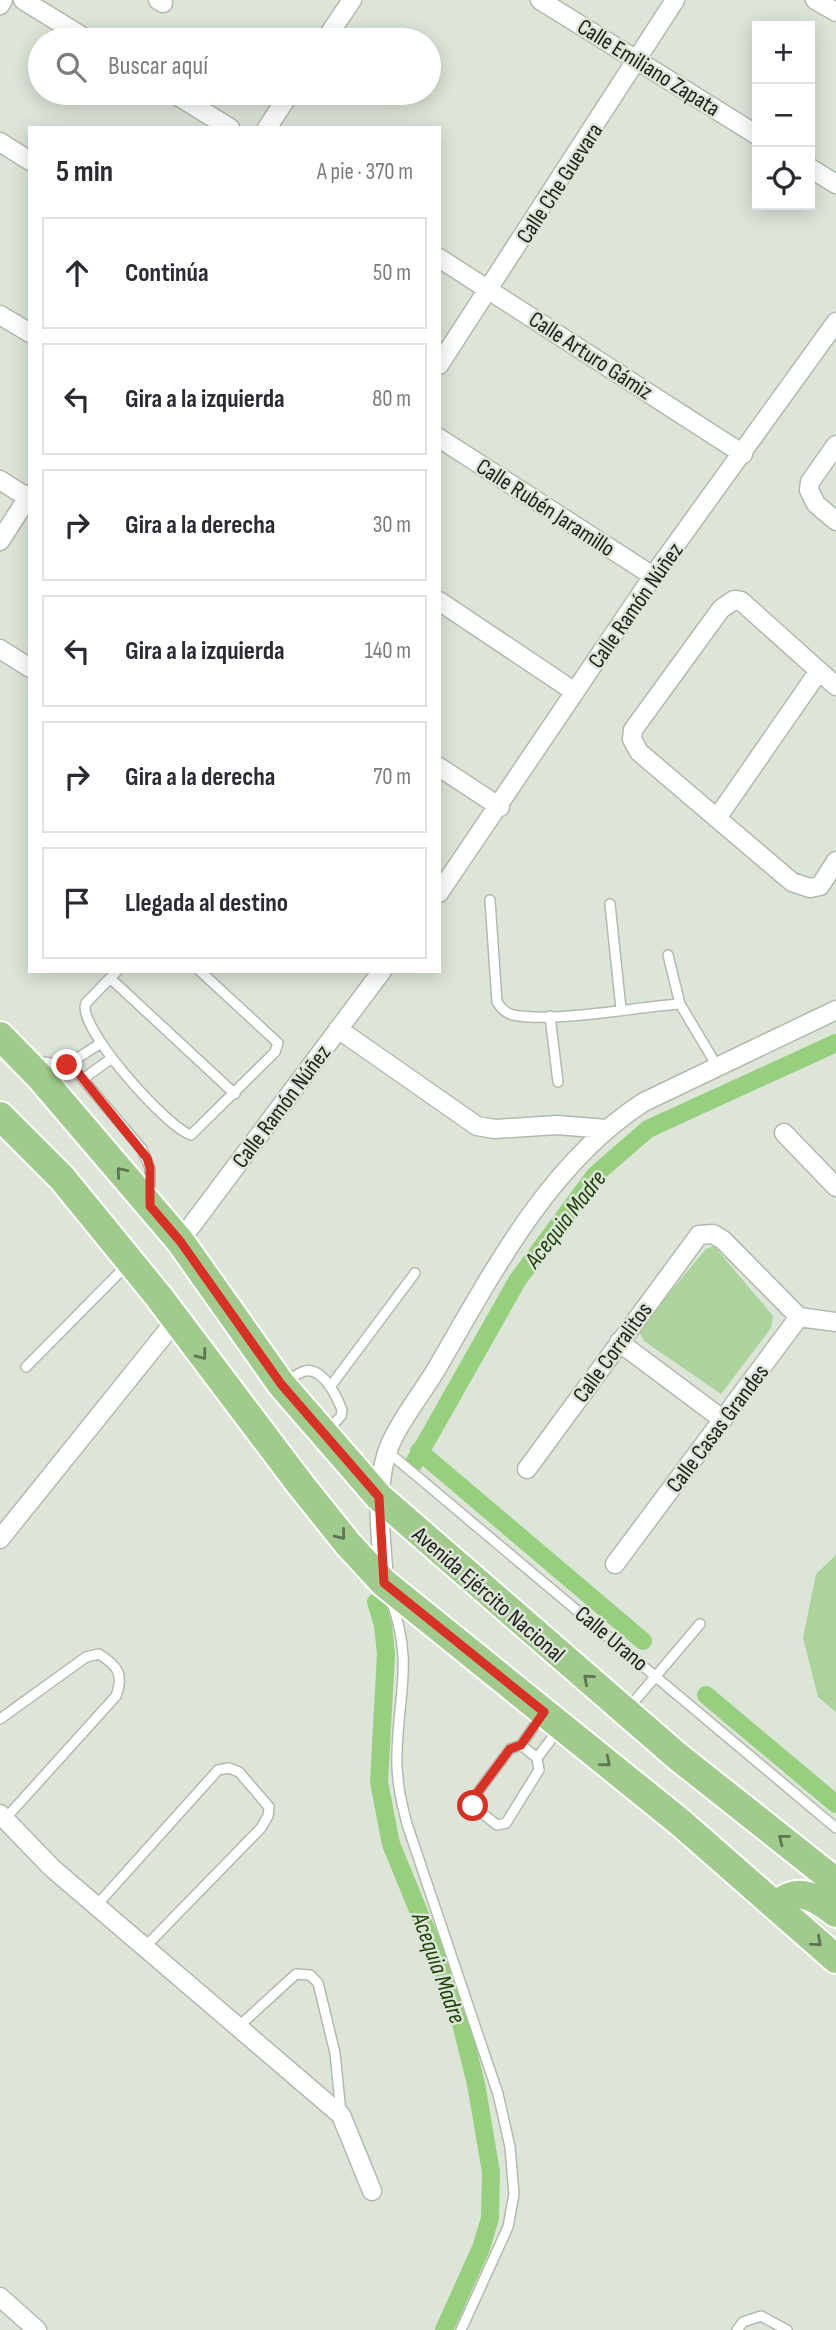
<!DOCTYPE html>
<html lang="es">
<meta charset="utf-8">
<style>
:root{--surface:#fff;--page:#f7f7f7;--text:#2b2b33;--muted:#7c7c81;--line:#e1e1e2}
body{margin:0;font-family:"Sofia Sans Condensed",sans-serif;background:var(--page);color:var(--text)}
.controls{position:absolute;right:21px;top:21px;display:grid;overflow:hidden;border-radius:0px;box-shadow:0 4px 18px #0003}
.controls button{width:63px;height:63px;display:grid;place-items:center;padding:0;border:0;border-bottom:2px solid var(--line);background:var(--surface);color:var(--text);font:35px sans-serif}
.stop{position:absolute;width:21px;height:21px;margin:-16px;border:5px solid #d93025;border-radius:50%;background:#fff}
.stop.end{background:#d93025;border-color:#fff;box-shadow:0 2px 7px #0008}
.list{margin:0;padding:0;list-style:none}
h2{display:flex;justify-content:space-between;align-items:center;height:91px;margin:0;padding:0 28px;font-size:30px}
h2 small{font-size:23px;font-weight:400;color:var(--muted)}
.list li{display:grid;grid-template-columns:46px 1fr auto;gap:21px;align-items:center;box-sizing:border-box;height:112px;margin:0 14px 14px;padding:0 14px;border:2px solid var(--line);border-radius:0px}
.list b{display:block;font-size:26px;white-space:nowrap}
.list em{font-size:23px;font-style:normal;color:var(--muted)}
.icon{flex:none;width:38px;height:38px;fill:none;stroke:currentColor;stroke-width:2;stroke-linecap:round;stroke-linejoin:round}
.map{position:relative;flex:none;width:836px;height:2330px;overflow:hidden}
.search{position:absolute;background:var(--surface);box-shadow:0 4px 18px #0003;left:28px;top:28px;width:413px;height:77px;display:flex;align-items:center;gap:18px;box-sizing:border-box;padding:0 24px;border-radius:38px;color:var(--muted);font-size:26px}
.panel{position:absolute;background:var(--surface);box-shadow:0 4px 18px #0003;left:28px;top:126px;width:413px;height:847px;border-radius:0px}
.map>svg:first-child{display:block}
.green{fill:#acd39c}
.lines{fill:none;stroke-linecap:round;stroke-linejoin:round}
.canal{stroke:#96cf7d;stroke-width:18}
.service-casing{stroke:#b2baae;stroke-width:12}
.minor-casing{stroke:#b2baae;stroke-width:21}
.primary-casing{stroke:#fff;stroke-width:32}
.service{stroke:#fff;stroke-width:9}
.minor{stroke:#fff;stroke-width:18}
.primary{stroke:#a1cb8c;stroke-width:28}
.oneway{stroke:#5f7654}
.route{stroke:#d93025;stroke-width:9}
.labels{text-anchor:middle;stroke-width:5;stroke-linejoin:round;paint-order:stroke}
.street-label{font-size:23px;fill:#1d211c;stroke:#dde5d9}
.water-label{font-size:24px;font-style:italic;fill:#1b3f04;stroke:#dde5d9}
</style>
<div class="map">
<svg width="836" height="2330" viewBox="0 0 836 2330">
<rect width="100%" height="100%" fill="#dde5d9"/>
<!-- green -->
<path class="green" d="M714,1246L773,1316L771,1328L721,1394L644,1341L638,1330L706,1249Z
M836,1555V1712L818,1697L803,1638L816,1574Z"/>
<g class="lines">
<!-- canal -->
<path class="canal" d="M419,1451L643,1641
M414,1463L517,1281L595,1175L648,1129L836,1043
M376,1602L383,1625L386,1654L379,1782L391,1844L456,2003L476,2084L491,2172L490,2218L481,2248L444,2330
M706,1695L836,1804"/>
<!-- service casing -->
<g class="service-casing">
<path id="service" d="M490,900L497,1002C501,1008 505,1013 513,1015C555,1023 635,1007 680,1004L717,1066
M610,904L621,1009
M668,955L680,1004
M117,971L86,1003C75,1025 167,1128 191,1135L275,1052L278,1043L200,971
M110,978L235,1094
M550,1016L558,1082
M34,1061L67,1065L75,1070L142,1149L150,1168V1194
M67,1065L101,1043
M83,1079L112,1058
M26,1367L129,1263
M285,1382C291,1378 298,1373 305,1371C323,1367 337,1397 342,1410L341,1416L328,1430
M330,1387L415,1273
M387,1451L836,1828
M391,1600C414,1664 398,1692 397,1755C396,1779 401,1801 407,1824L498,2094L510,2147L514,2194L508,2227L461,2330
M627,1710L700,1624
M0,1719L86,1657L99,1654C118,1666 124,1674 116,1696L5,1819
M521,1745L537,1758L539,1770L506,1823L497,1825L473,1806L475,1796L510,1749L521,1745L542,1715
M537,1758L559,1729
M96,1906L218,1770L229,1768L239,1772L269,1807L268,1816L261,1828L145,1947
M238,2027L296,1974L310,1975L318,1983L335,2053L341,2113
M737,2330L743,2322L761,2316L787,2330"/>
</g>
<!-- minor casing -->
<g class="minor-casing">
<path id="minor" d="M23,0L88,40
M158,0L163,3
M540,0L757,135
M815,0L836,12
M0,5L3,0
M325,40L352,0
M173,93L230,128
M267,128L290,93
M0,142L30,161
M810,168L836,184
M439,258L743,454
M0,315L30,333
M439,365L675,0
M439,438L653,576
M836,445L810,482L809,490L816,504L836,521
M0,480L30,499
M0,541L30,494
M439,601L575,692
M0,649L30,668
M836,686L741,601L734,600L721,609L633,730L632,739L639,752L792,882L810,888L820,886L836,861
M439,767L500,807
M717,818L819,671
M439,893L653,576L836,322
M338,1029L477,1126L495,1129L557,1125L606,1129
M784,1133L836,1187
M180,1241L382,971
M799,1317L836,1322
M619,1342L722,1419
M527,1469L699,1235L713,1234L723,1240L799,1317
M0,1539L176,1320
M615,1564L799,1317
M384,1583C382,1541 374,1496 386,1456C393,1430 420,1396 434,1373C491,1276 547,1164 644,1102L836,1010
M0,1814L52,1868L341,2115L372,2191
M0,2297L37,2330"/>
</g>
<!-- primary casing -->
<g class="primary-casing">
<path id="primary" d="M0,1036L40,1077L180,1241L281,1384L379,1497L677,1756L836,1882
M0,1116L62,1178L159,1297L300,1484L348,1544L384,1583L681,1823L836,1959
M776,1906C798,1885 815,1897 836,1913"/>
</g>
<!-- service -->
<use href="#service" class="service"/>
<!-- minor -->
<use href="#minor" class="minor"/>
<!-- primary -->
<use href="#primary" class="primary"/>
</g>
<!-- one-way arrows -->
<defs><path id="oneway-chevron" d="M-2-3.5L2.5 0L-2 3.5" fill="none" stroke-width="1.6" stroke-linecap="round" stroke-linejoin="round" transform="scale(1.75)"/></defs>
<g class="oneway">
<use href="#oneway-chevron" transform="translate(121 1172) rotate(-131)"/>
<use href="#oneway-chevron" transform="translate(202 1355) rotate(53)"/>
<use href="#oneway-chevron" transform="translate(341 1535) rotate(51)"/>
<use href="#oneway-chevron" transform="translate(588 1679) rotate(-139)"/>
<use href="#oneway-chevron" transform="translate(606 1762) rotate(39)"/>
<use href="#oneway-chevron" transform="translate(783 1839) rotate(-142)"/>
<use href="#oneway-chevron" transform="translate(817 1942) rotate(42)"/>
</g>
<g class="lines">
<!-- route -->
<path class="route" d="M67,1065L75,1069L147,1158L150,1168V1206L180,1241L281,1384L379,1497L384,1583L544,1712L521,1745L510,1749L475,1796L473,1806"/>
</g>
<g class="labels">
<!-- street labels -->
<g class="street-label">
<text transform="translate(649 67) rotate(32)" y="8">Calle Emiliano Zapata</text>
<text transform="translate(559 183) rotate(-57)" y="8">Calle Che Guevara</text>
<text transform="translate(591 355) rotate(33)" y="8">Calle Arturo Gámiz</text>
<text transform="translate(546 507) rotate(33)" y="8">Calle Rubén Jaramillo</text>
<text transform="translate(635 605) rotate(-55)" y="8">Calle Ramón Núñez</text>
<text transform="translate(281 1106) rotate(-53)" y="8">Calle Ramón Núñez</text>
<text transform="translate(612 1352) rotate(-54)" y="8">Calle Corralitos</text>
<text transform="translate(717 1428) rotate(-53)" y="8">Calle Casas Grandes</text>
<text transform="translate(489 1594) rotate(41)" y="8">Avenida Ejército Nacional</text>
<text transform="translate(612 1638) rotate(40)" y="8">Calle Urano</text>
</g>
<!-- water labels -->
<g class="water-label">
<text transform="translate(565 1219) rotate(-52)" y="8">Acequia Madre</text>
<text transform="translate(439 1968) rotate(70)" y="8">Acequia Madre</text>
</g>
</g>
</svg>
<div class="controls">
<button>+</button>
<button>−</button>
<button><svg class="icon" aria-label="locate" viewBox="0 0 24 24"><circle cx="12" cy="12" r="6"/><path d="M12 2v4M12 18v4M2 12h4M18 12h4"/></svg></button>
</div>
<div class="stop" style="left:473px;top:1806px"></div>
<div class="stop end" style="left:67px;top:1065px"></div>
<div class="search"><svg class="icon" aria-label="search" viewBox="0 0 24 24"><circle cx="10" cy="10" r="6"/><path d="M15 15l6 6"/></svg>Buscar aquí</div>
<section class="panel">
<h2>5 min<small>A pie · 370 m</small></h2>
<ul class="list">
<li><svg class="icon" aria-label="ahead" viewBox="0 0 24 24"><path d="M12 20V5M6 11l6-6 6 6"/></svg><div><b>Continúa</b></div><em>50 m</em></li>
<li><svg class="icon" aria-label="left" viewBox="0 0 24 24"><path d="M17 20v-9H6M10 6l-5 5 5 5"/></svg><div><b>Gira a la izquierda</b></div><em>80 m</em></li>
<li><svg class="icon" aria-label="right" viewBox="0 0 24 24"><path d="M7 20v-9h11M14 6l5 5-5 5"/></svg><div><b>Gira a la derecha</b></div><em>30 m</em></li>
<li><svg class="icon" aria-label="left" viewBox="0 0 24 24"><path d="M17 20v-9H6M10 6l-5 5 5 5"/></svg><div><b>Gira a la izquierda</b></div><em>140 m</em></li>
<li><svg class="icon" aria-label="right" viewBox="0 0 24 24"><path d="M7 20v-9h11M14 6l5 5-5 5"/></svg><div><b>Gira a la derecha</b></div><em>70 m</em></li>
<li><svg class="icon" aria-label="arrive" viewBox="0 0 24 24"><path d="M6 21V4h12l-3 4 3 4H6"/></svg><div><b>Llegada al destino</b></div></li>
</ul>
</section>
</div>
